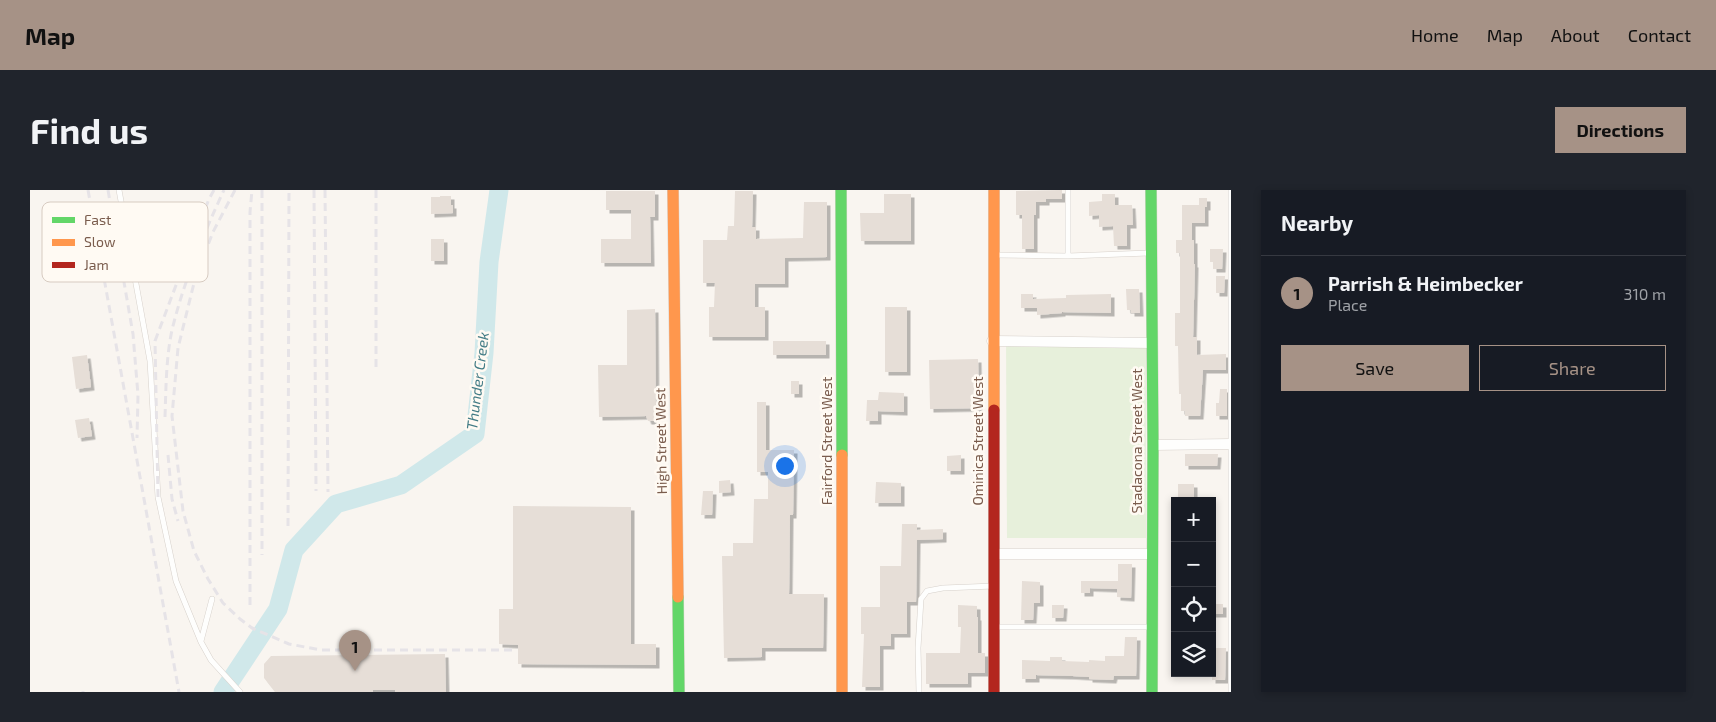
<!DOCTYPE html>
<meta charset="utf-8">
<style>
:root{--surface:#171b24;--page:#20242c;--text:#f1f3f6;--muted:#9ea1a6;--line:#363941;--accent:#a69286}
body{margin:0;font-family:"Exo 2",sans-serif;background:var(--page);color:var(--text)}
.controls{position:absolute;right:15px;bottom:15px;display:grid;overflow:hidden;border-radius:0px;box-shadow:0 2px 8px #0003}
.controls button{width:45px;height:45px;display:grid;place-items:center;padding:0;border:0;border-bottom:1px solid var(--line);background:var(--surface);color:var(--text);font:25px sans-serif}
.you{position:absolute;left:754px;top:275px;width:18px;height:18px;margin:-12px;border:4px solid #fff;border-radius:50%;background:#1a73e8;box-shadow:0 0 0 8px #1a73e833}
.badge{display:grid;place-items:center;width:32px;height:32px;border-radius:50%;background:var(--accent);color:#111;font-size:16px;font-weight:700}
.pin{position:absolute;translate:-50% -41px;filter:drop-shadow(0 1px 2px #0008)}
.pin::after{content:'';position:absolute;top:26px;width:18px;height:15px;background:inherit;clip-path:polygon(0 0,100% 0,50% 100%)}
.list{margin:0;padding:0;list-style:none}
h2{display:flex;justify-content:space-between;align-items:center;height:65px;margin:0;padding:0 20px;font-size:21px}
h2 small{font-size:16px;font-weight:400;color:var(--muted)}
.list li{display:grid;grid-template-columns:32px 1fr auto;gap:15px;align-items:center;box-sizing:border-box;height:75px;padding:0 20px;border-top:1px solid var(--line)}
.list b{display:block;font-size:19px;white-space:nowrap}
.list p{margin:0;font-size:16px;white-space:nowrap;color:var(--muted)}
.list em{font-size:16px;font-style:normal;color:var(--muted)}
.actions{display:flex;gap:10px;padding:15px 20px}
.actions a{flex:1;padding:11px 0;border:1px solid var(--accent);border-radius:0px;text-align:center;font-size:18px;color:var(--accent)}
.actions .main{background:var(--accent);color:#111}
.icon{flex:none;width:28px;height:28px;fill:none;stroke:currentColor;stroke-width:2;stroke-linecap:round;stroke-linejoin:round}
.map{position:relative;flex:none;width:1201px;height:502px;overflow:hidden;border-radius:0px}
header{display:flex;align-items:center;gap:30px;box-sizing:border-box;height:70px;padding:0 25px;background:var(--accent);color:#111}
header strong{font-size:24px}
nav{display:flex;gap:28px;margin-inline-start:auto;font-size:18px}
.intro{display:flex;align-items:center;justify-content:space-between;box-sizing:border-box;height:120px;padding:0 30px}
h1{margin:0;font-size:35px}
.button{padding:12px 22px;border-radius:0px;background:var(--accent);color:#111;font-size:18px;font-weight:700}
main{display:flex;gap:30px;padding:0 30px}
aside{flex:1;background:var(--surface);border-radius:0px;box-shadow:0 2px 8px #0003}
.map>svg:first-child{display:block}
.green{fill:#e7f0db}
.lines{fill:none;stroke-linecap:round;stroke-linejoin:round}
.river{stroke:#d0e8ea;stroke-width:19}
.building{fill:#e6ded7;filter:url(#shadow)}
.lane-casing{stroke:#d7d1cb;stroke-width:6}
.street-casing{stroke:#d7d1cb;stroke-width:11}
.fast-casing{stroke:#d9d2cb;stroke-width:12}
.slow-casing{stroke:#d9d2cb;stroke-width:12}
.jam-casing{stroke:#d9d2cb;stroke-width:12}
.lane{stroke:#fefefd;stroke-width:5}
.street{stroke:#fefefd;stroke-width:10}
.fast{stroke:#63d668;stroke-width:11}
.slow{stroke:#ff974d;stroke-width:11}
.jam{stroke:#b3261e;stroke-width:11}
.rail{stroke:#e6e3e7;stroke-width:3;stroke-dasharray:8 5;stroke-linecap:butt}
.labels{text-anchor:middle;stroke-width:5;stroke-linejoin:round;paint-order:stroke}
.street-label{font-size:14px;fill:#7a5c4d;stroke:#fffaf3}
.water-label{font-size:15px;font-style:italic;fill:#437c86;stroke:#fffaf3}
.key{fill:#fffaf3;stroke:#d7cbc1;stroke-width:1}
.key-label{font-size:14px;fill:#7a5c4d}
</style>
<header>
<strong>Map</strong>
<nav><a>Home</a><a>Map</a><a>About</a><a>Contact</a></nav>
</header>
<div class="intro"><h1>Find us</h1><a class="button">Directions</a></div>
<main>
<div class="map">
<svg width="1201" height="502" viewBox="0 0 1201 502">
<defs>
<filter id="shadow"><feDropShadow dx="3.5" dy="3.5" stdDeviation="0" flood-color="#0004"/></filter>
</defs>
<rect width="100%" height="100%" fill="#f9f5f0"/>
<!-- green -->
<path class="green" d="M976,150H1116V348H977Z"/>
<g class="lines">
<!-- river -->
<path class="river" d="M193,502L248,419L264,360L306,314L371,295L445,244L454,163L459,72L469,0"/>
</g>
<!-- building -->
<path class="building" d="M1032,0V9H1016V12H1006V25H1004V59H992V25H986V1Z
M576,1H625V27H620L621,73H571V49H601V20H576Z
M705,1H723L722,37H726V49L773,48L774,12H797V67L755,68V94H725V117H735V147H679V117H684L685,93H673V50H697L698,36H704Z
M854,4H881V51H831L830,23H854Z
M1072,4H1085V15H1102L1103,35H1097V56H1084L1083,36L1069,37V25L1059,26V12L1072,11Z
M410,6H421V15H423V23L401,24V7H410Z
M1169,8H1177V17H1175V33H1162V50H1164V74H1165L1163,147H1167V165L1196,164V180H1173L1170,226H1155V221H1151V204H1149L1148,156H1145V123H1150V63H1146V50H1152V15H1169Z
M401,49H414V71H401Z
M1180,59H1193L1192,79H1183V72H1180Z
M1186,86H1195L1194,103H1186Z
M1096,99H1109L1110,123H1101V120H1097Z
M991,104H1003V109L1036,108V105L1081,104V123L1032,122V123L1007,125V118H991Z
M855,117H877V182H855Z
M625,119L626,231H618L616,226L569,227L568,175H597V120Z
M743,151H796V165H743Z
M57,165L61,197L46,199L42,167Z
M948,169L949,218L900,219L899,170Z
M761,191H769V204H761Z
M1190,199H1197V226H1186V213H1189Z
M849,202L874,203V222L848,221V231H836L837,210H848Z
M727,212H736V260H764L763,325H760L759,404H794L793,458H732V467L694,468L692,366H703V353H723L724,309H738V282H727Z
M59,228L62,246L48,248L45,230Z
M1155,264H1188L1187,276H1155Z
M931,265V281H917V266Z
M700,290L701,302L689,303V291Z
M846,292L871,293V313H845Z
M1148,294H1164V310H1148Z
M673,301H683L682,325H671Z
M483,316L601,317V454H626V475L488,474V455L469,454V419H483Z
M872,334H887V340L913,339V349L887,350L886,412H877V444H861V456H850V497H832L834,444H831V417H850V376H871Z
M1088,374H1102L1101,408L1087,407V399L1060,398V403H1051V391H1088Z
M992,391L1010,392V413H1004L1003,430H991Z
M1182,414H1193V424H1182Z
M928,415L947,416V427H948V463H955V483H938V494H896V463H930L931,437H928Z
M1022,415H1034L1033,428H1022Z
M1095,447H1107L1106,486H1084L1083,490L1059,489V487L1043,486L1006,485V489H992V470L1020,471V467H1032V471L1059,472V470L1075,471V466H1094Z
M1183,458H1196L1195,490H1182Z
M415,464L416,502H365V500H343V502H245L234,488V474L241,466Z"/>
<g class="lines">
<!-- lane casing -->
<g class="lane-casing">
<path id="lane" d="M89,0L120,171L128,307L146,391L171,452L181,470L210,502
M1038,0V66L1119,63
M966,65L1038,66
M964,437H1121
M171,451L182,409
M889,502L888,458L891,409L897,401L913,398L964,396
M1201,502V1"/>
</g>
<!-- street casing -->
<g class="street-casing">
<path id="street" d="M962,151L1122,153
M1123,255L1201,254
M964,364H1122"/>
</g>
<!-- fast casing -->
<g class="fast-casing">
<path id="fast" d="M811,0L812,265
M1121,0L1123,255L1122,502
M648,407L649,502"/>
</g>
<!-- slow casing -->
<g class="slow-casing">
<path id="slow" d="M643,0L648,407
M964,0V220
M812,265V502"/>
</g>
<!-- jam casing -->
<g class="jam-casing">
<path id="jam" d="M964,220V502"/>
</g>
<!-- lane -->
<use href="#lane" class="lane"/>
<!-- street -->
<use href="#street" class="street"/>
<!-- fast -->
<use href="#fast" class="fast"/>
<!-- slow -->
<use href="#slow" class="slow"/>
<!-- jam -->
<use href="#jam" class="jam"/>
<!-- rail -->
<path class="rail" d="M58,0L149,502
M78,0L103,144L108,205L107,248
M205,0L183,42L165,89L148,158L142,226L153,321L164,361L178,389L193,413L210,429L222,438L259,454L291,460H483
M232,0V365
M284,0L286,301
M295,0L298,302
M346,0V181
M161,55L179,9L184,0
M135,227C136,198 136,168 142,140C154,91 173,45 194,0
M138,265L142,309L148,331
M128,307L125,151L154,74
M258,336L259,0
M220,415V22L222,0
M53,501V502"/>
</g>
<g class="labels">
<!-- street labels -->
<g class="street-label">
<text transform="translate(631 251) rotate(-91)" y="5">High Street West</text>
<text transform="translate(797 251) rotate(-90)" y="5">Fairford Street West</text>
<text transform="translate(948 251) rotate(-90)" y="5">Ominica Street West</text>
<text transform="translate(1107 251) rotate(-90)" y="5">Stadacona Street West</text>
</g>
<!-- water labels -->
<g class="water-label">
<text transform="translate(448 191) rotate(-83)" y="5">Thunder Creek</text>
</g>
</g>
<!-- legend -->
<rect x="12" y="12" width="166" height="80" rx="8" class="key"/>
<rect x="22" y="27" width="23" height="6" fill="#63d668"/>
<rect x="22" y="49" width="23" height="7" fill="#ff974d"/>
<rect x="22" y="72" width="23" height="6" fill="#b3261e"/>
<g class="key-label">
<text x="54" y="35">Fast</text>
<text x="54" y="57">Slow</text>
<text x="54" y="80">Jam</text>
</g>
</svg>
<div class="controls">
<button>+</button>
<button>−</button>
<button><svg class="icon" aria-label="locate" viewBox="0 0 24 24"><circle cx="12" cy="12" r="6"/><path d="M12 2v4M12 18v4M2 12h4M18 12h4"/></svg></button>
<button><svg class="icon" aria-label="layers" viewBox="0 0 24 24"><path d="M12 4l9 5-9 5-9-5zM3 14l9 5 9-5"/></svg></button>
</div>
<div class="you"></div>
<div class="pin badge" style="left:325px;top:481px">1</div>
</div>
<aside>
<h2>Nearby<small></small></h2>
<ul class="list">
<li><span class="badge">1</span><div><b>Parrish &amp; Heimbecker</b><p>Place</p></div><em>310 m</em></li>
</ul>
<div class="actions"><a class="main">Save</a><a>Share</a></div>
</aside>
</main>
